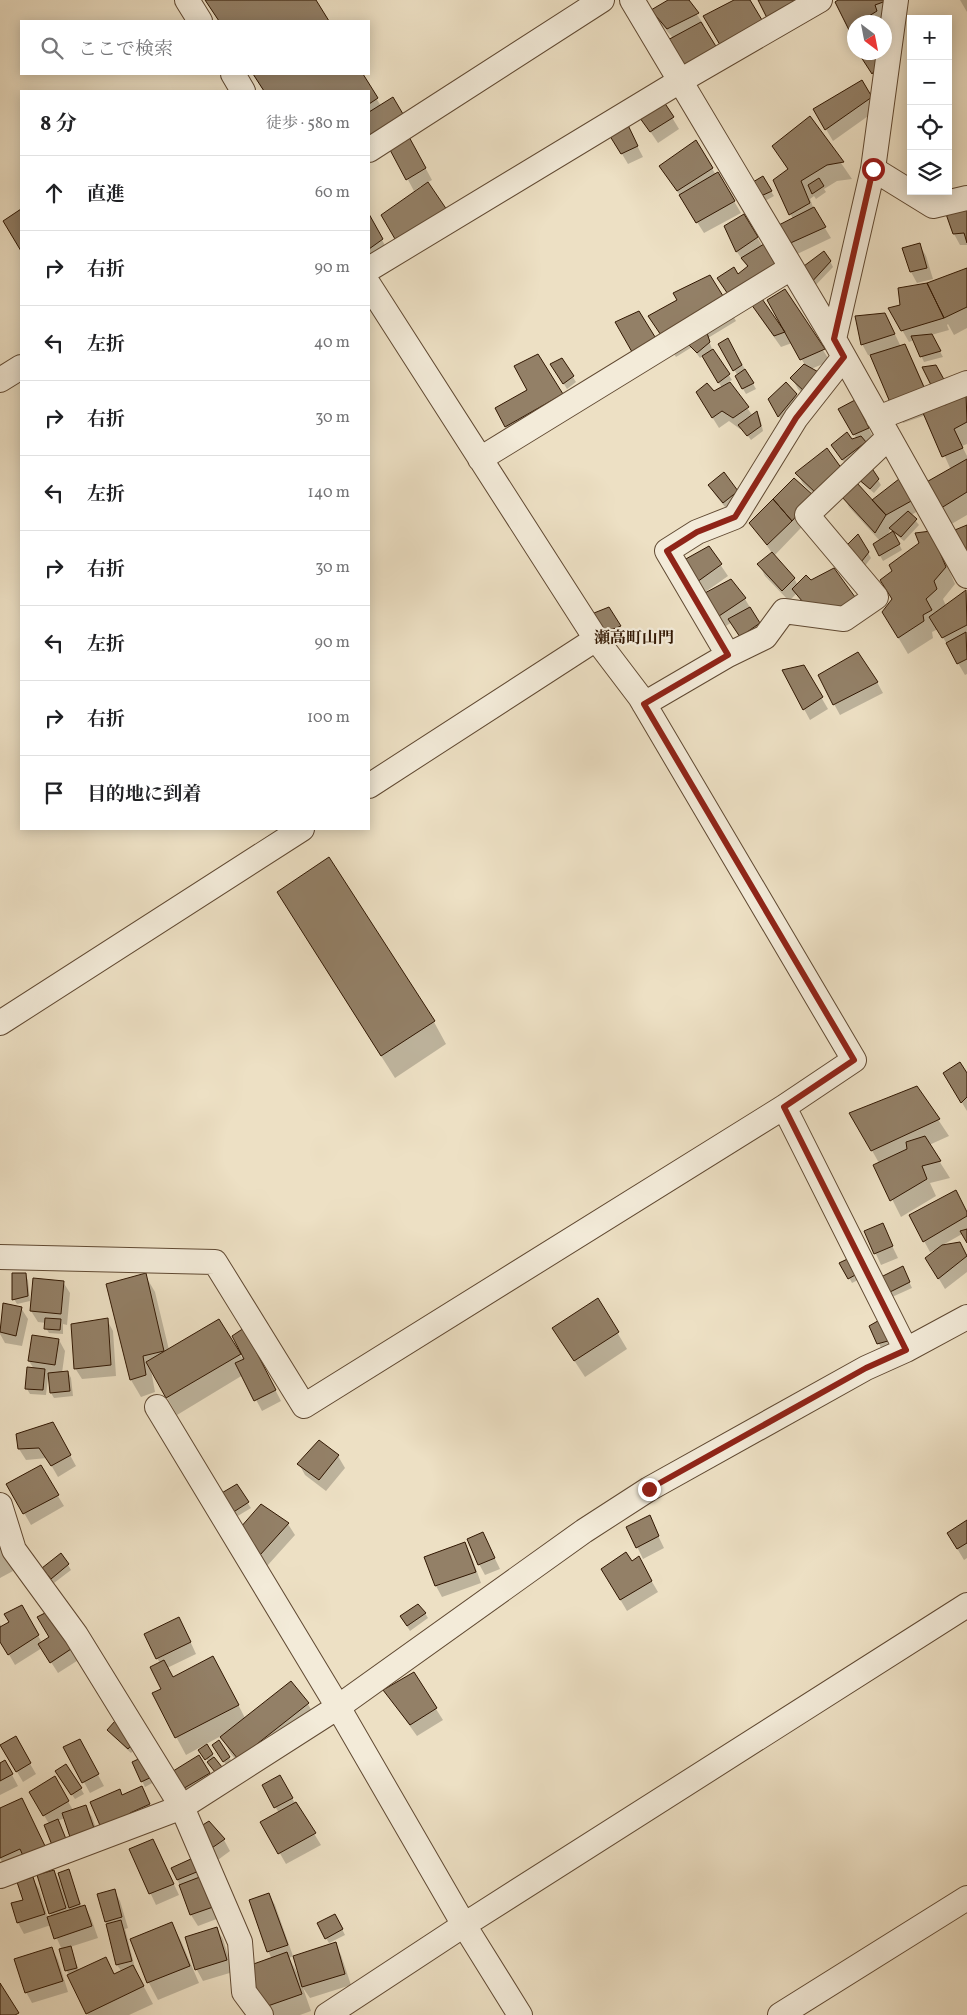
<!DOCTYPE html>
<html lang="ja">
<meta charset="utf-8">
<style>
:root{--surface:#fff;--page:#f6f6f6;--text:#202124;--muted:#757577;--line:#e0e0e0}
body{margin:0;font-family:Vollkorn,"Noto Serif JP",serif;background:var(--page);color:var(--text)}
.controls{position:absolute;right:15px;top:15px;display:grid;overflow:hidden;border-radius:0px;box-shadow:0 2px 12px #0003}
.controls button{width:45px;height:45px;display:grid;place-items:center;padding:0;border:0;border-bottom:1px solid var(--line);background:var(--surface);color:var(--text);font:25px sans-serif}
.compass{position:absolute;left:847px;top:15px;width:45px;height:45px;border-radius:50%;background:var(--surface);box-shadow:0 2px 12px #0003;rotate:148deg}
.stop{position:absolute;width:15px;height:15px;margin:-11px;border:4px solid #8f2418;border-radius:50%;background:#fff}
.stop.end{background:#8f2418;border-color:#fff;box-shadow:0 1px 5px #0008}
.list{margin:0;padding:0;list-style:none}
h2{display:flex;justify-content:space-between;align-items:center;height:65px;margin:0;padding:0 20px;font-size:21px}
h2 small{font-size:16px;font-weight:400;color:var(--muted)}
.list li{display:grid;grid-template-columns:32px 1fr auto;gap:15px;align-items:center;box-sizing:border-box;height:75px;padding:0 20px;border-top:1px solid var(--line)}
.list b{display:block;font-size:19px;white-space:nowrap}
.list em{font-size:16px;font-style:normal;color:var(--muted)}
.icon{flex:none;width:28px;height:28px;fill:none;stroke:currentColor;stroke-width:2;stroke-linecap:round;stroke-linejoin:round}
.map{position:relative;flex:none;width:967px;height:2015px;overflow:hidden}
.search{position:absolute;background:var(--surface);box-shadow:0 2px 12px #0003;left:20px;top:20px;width:350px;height:55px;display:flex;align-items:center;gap:12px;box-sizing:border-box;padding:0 18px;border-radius:0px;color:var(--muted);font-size:19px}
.panel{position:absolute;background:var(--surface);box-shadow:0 2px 12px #0003;left:20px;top:90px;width:350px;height:740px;border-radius:0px}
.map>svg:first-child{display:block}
.shadow{fill:#0003}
.building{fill:#938067;stroke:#311702}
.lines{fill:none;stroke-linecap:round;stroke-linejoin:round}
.minor-casing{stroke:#604932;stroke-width:26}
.minor{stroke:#f3ebd9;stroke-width:24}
.route{stroke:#8f2418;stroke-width:6}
.labels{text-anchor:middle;stroke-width:4.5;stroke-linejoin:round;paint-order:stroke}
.quarter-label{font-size:16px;font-weight:bold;fill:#311702;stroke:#f3ebd9}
</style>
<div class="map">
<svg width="967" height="2015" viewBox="0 0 967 2015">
<rect width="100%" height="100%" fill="#ede0c4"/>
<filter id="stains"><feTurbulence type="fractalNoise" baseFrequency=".004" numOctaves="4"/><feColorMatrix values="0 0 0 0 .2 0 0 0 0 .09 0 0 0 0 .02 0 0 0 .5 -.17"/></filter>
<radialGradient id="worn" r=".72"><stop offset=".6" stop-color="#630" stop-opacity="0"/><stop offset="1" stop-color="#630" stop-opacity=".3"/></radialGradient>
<!-- shadow -->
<path class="shadow" d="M205,0H314L328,21H219Z
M671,0H687L704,25L673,38L659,22L653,11Z
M759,0H824L829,9L780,38Z
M841,0H885L891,13L881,16L882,22H854V37L837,2Z
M960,0H967V13V12Z
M253,74H361L381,106L369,151V91H264Z
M862,82L878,109L833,141L814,109Z
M662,101L679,129L658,143L639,115Z
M810,118L852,179L837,181L824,189L826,192L816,199L814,196L810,199L815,212L831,238L793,256L776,227L793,219L774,180L788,170L773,146Z
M610,134L632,136L643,157L628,164Z
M408,136L432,180L427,183L446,210L402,249L382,215L422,188L421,186L414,191L391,148Z
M696,142L716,175L718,174L741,213L704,233L668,177Z
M762,177L774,196L765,201L755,182Z
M967,211V245H960L954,234Z
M743,215L787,285L761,299L783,331L784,330V290L830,361L811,369L812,403L798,389L792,378L805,365L792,343L781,347L759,316L738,276L748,268L737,252L726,226Z
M369,216L388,251L369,257Z
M919,244L926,256L933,279L917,283L911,272Z
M830,261L833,267L812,289L802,270Z
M967,270V328L954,335L948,324L947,325L949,330L931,335L943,357L924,362L914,340L909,342L890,309L901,305L929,284Z
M710,277L736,321L708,338L712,349L732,380L728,382L753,416L757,413L760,418L763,431L751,440L742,428L740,429L729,421L719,428L704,404L714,393L722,388L703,356L700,358L692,347L676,357L650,317L679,301Z
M891,326L901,347L905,346L914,363L932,403L945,407L966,395L967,397V444L962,446L967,456V515L948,526L925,485L951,470L926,415L903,423L894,406L871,355H868L862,344Z
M728,339L756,389L746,394L736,377L738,376L719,345Z
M562,360L576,382L567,389L552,365Z
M786,384L796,395L803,406L785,427L769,399Z
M529,390L562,394L571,411L515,443L506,426Z
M839,409L861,413L874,439L849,470L833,445L857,439Z
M826,450L825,505L803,484L797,473Z
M871,469L881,485L874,493L862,483L859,478Z
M899,481L918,511L911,515L919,525L904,541L893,532L891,529L886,537L893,532L902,550L883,561L874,545L880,541L849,507L843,496L872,501Z
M709,485L737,491L730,513L716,496Z
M820,508L774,556L794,578L815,619L796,594L789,601L765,576L759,564L772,553L751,523Z
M858,536L871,558L861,571Z
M709,548L728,576L704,593L705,594L731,581L745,599L766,634L747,647L732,622L726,626L711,605L686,560Z
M940,549L955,584L943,599L946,606L966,592L967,594V674L965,675L938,629L932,632L933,638L908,654L883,612Z
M608,609L623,632L607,637L604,632Z
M803,666L828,709L810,720L804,709Z
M877,682L883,693L840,715L834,704Z
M292,915L434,1022L446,1044L395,1078Z
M944,1073L967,1075V1111Z
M917,1088L949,1136L929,1145L950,1178L930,1183L936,1196L901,1217L875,1165L879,1163L851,1113Z
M967,1214V1241L962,1234L941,1246L959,1243L967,1257V1272L945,1289L927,1259L940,1248L930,1252L924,1241Z
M882,1225L898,1258L881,1265L866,1232Z
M841,1263L868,1275L852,1283Z
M905,1273L912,1288L892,1297L889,1292Z
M25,1275L28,1280L30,1301L17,1304L14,1299Z
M145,1275L155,1292L169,1350L219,1321L242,1358L250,1341L281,1401L262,1411L243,1375L177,1415L151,1370L155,1392L141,1397L131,1380L107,1285Z
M63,1282L70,1293L67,1325L63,1324V1334L49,1333L46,1328V1323L38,1322L31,1311Z
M598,1300L627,1349L585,1377L564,1345Z
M4,1304L21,1308L28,1319L22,1346L5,1343L0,1334Z
M107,1320L113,1331L116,1376L82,1379L75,1368Z
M871,1326L897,1344L881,1348Z
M59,1340L65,1351L62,1373L68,1372L71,1378L73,1396L54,1398L51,1393L49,1369L46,1395L30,1394L27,1389L34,1369L29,1361Z
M59,1435L76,1466L58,1477L47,1458L26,1460L19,1449Z
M319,1441L338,1456L345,1468L326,1491L305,1475L299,1464Z
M40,1467L64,1506L31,1525L8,1485Z
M236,1486L251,1508L236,1517L222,1495Z
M649,1517L664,1548L643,1559L628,1528Z
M967,1522V1558L964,1560L955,1545Z
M288,1524L295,1535L267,1566L241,1547Z
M483,1534L500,1569L485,1575L479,1564Z
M0,1541L13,1571L0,1578Z
M465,1544L471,1555L481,1583L442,1597L436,1586L426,1558Z
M638,1558L658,1592L627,1611L602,1569L631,1562Z
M68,1565L71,1570L54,1583L47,1573Z
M22,1606L42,1643L51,1637L50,1612L80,1659L58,1673L42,1648L15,1665L0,1639V1624L2,1627L10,1623Z
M425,1613L428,1618L410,1631L401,1617Z
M185,1630L196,1654L167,1668L173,1678L223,1675L245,1718L308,1704L317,1721L249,1776L231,1754L221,1736L186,1755L153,1694L163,1689L160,1663L157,1658Z
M413,1673L443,1720L417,1736L384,1690Z
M109,1730L138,1746L131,1753L112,1735Z
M15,1738L36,1774L23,1782L2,1746Z
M79,1740L104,1786L90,1793L65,1748Z
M207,1746L224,1773L219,1776L200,1750Z
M216,1750L229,1757L232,1762L227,1766Z
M199,1757L215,1784L189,1801L172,1773Z
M5,1762L18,1786L0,1795V1765Z
M133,1762L156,1781L145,1787Z
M60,1777L81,1789L84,1794L75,1799Z
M279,1777L321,1845L286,1864L262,1822L279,1813L263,1786Z
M54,1778L73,1810L85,1806L92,1817L101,1842L65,1818L49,1824L31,1792Z
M142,1788L155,1815L135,1824L122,1796Z
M21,1799L54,1865L9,1875L0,1858V1809Z
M208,1823L224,1840L230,1851L211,1865Z
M153,1840L179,1895L156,1905L130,1850Z
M193,1860L222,1917L198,1926L191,1915L173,1868Z
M54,1871L61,1884L68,1871L82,1907L85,1906L91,1918L98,1938L70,1947L79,1971L105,1958L115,1975L122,1972L117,1965L106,1921L114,1890L120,1901L128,1928L125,1929L136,1972L153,2004L129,2015H88L67,1971L62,1950L51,1925L24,1934L18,1923L32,1878L39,1889L48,1918L52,1917L38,1876Z
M269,1894L275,1905L293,1956L289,1958L298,1974L335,1944L341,1955L351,1985L310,1998L303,1988L311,2011L300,2015H268L272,1959L268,1951Z
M338,1921L345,1935L329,1943L326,1938Z
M172,1924L181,1941L199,1983L158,2000L149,1983L131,1940Z
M216,1928L223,1939L233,1972L203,1981L197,1970L187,1938Z
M52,1948L58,1960L68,1992L32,2003L26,1992Z"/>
<!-- building -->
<path class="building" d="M205,0H316L329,21H219Z
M668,0H689L699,13L667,29L651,10Z
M734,0H750L765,25L723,50L703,16Z
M758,0H807L769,22Z
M838,0H885L886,1L875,5L877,11L869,16V22H854V32L851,34L835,2Z
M701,22L717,48L683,71L664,42Z
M867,52H877L882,60L872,74L861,57Z
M253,74H363L378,98L369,104V91H264Z
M862,80L872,97L825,130L813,109Z
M393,97L403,114L369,136V112Z
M662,99L674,117L650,132L637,114Z
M810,116L844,162L827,165L801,181L810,203L789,215L773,180L788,169L772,146Z
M627,123L638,146L621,154L608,133Z
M408,135L426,168L406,180L389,148Z
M696,140L713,168L677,191L659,166Z
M718,172L735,201L696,223L679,195Z
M763,176L772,191L761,196L753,182Z
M819,178L824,186L812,194L808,185Z
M428,182L447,210L395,239L381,215Z
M814,207L826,227L786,245L775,227Z
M21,209V251L3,221Z
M967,209V243L964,233L953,234L946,214Z
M369,214L383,239L369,249Z
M744,214L758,237L736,252L724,226Z
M920,243L927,268L910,272L902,248Z
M764,244L781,274L732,300L717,278L734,267L738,274L748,266L741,258Z
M824,251L831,261L809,285L800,269Z
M967,268V307L944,318L927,283Z
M710,275L728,304L665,341L648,316L677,300L673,293Z
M927,283L944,318L901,331L888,308L900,305L898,288Z
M785,289L825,349L800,360L767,300Z
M760,296L785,332L774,336L751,304Z
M639,311L660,345L636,359L615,322Z
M885,313L895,334L861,345L855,316Z
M707,333L710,342L697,353L688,344Z
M932,334L941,351L920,357L911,336Z
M728,338L742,365L733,371L718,344Z
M905,344L927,394L892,407L870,355Z
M713,349L730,374L718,383L702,356Z
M538,354L563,394L505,427L495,408L527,390L514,366Z
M562,358L574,376L563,384L550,364Z
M804,364L822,374L806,393L790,378Z
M936,365L947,385L934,391L922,367Z
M745,369L754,383L742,389L735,376Z
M730,382L749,407L733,418L722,411L712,418L696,392L707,383L714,391Z
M786,382L797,394L778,417L768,399Z
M966,393L967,422L954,429L963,448L942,457L920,406L941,398L945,405Z
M855,400L869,428L853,435L838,409Z
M757,411L761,426L747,436L738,425Z
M847,432L852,439L861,436L866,442L842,460L831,445Z
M827,448L842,469L818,495L795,473Z
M967,459V492L938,510L923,484Z
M871,467L879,479L870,489L857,478Z
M724,472L738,491L723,503L708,485Z
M794,478L814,496L792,521L773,499Z
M899,479L913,500L886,515L872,500Z
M857,483L886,515L875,533L841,496Z
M773,499L792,521L767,545L749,523Z
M908,511L917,519L901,537L889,528Z
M967,525V561L950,532Z
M893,531L900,544L879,556L873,544Z
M931,531L946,567L934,581L937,589L926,599L932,610L923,615L924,621L898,638L882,612L892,599L880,580L892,571L889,565L919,543L915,533Z
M858,534L869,552L858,566L843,549Z
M709,546L722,564L697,582L684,560Z
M772,552L795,578L782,591L757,564Z
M834,568L855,597L836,612L808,608L792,589L806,575L811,580Z
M731,579L746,598L719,616L703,594Z
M966,590L967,625L942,638L929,617Z
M609,607L621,626L603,633L594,613Z
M750,607L760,623L740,637L728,619Z
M966,632L967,659L957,664L946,643Z
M858,652L878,682L833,705L818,675Z
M804,665L823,697L803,710L782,670Z
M329,857L435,1021L381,1056L277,892Z
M960,1062L967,1073V1097L961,1103L943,1073Z
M917,1086L940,1119L871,1151L849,1113Z
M925,1136L941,1161L922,1166L927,1179L890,1201L873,1165L907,1149L906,1142Z
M956,1190L967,1212V1216L923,1242L909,1215Z
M883,1223L893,1246L874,1254L864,1231Z
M967,1229V1243L960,1231Z
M960,1242L967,1256L938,1279L925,1258L942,1245Z
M858,1254L866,1269L848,1279L839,1263Z
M903,1266L910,1282L888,1293L881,1277Z
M12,1273H26L28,1296L12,1300Z
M146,1273L164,1351L143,1356L146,1375L130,1380L106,1284Z
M33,1278L64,1281L61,1314L30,1311Z
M598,1298L619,1332L574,1361L552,1328Z
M3,1303L22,1307L16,1336L0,1332Z
M45,1318L61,1319L60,1330L44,1329Z
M108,1318L111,1365L74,1369L71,1324Z
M883,1318L895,1339L877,1344L869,1326Z
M219,1319L241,1354L166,1398L146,1362Z
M244,1328L276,1390L254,1401L235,1363L244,1359L232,1336Z
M32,1335L59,1339L55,1365L28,1361Z
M27,1367L45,1369L43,1390L25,1389Z
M68,1371L70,1391L50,1393L48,1373Z
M53,1422L71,1455L51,1466L39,1448L18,1449L16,1434Z
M319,1440L339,1455L319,1480L297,1464Z
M41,1465L59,1495L23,1514L6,1484Z
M237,1484L249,1502L232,1513L220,1494Z
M261,1504L289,1523L260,1555L233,1536Z
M650,1515L659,1536L636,1548L626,1527Z
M967,1520V1543L957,1549L947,1533Z
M483,1532L495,1558L478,1565L467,1539Z
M465,1542L476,1572L435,1586L424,1557Z
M626,1552L632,1561L639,1556L652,1581L620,1600L601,1569Z
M61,1553L69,1564L51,1579L42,1568Z
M418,1604L426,1613L407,1626L400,1616Z
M22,1605L39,1635L8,1655L0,1642V1627L9,1622L4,1614Z
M51,1610L74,1647L50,1663L38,1644L49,1637L37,1617Z
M179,1617L191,1642L156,1659L144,1634Z
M213,1656L239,1705L175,1738L152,1693L161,1689L150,1667L164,1660L173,1677Z
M414,1672L437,1708L410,1725L383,1690Z
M291,1681L309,1703L238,1759L220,1737Z
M115,1721L136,1740L128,1749L107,1730Z
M16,1736L31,1763L16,1772L0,1745Z
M80,1739L99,1774L82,1783L63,1747Z
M219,1740L230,1757L223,1762L212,1745Z
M207,1744L213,1754L205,1760L198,1750Z
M199,1755L210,1773L181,1790L170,1773Z
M145,1756L154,1776L141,1782L132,1762Z
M214,1757L222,1767L215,1772L207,1762Z
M5,1760L13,1774L0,1781V1763Z
M66,1764L82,1788L71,1795L55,1771Z
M280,1775L293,1798L274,1808L262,1785Z
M55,1776L69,1801L43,1816L29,1792Z
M142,1786L150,1804L130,1813L132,1817L102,1830L90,1802L120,1789L122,1795Z
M22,1798L46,1848L24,1858L20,1849L0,1858V1808Z
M296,1802L316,1833L278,1854L260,1822Z
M86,1805L95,1831L71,1840L62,1813Z
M58,1819L68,1844L54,1850L44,1825Z
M209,1821L225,1839L203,1854L190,1833Z
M153,1839L174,1884L149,1894L129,1849Z
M193,1858L199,1871L177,1880L171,1868Z
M69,1869L80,1904L69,1908L58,1873Z
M54,1870L66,1908L49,1914L37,1875Z
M205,1875L216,1906L190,1915L179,1885Z
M33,1877L45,1914L17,1923L11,1903L23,1900L17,1882Z
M115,1889L122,1917L105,1922L97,1894Z
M269,1893L288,1945L267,1952L249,1900Z
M85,1905L92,1926L54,1939L47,1917Z
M335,1914L343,1929L325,1939L317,1923Z
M121,1920L132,1961L116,1965L106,1924Z
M172,1922L190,1966L147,1983L130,1939Z
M217,1927L227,1960L195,1970L185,1937Z
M336,1942L345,1974L302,1987L293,1956Z
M71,1946L77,1968L65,1971L59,1949Z
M52,1947L63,1981L25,1993L14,1959Z
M287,1952L302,1994L262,2008L248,1966Z
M106,1957L114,1974L133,1965L144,1986L86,2014L67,1975Z
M0,1983L19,2013L15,2015H0Z"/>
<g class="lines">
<!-- minor casing -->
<g class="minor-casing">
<path id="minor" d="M187,0L200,21
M632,0L834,339L967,576
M233,74L243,91
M369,150L602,0
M873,169L933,206L967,198
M369,269L680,81L820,0
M834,339L873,169L896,0
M0,380L21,367
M878,418L967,383
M480,459L791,268
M728,655L667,551L697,532L735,517L796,418L844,357
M644,704L728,655L765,637L784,611L844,619L876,597L807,515L889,437
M369,786L596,639
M0,1023L302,829
M784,1107L906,1350
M0,1257L215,1262L304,1406L784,1107L854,1060L640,697L596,639L369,285
M157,1407L338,1707L464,1925L520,2015
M0,1505L14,1550L76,1635L182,1807L240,1942L244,1992L261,2015
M0,1876L182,1807L338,1707L584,1531L649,1489L866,1368L906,1350L967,1317
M327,2015L464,1925L967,1605
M780,2015L967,1898"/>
</g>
<!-- minor -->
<use href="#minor" class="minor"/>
</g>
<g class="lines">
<!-- route -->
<path class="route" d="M649,1489L866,1368L906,1350L784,1107L854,1060L644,704L728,655L667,551L697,532L735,517L796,418L844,357L834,339L873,169"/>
</g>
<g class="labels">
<!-- quarter labels -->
<g class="quarter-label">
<text x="634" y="643">瀬高町山門</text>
</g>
</g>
<rect width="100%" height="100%" filter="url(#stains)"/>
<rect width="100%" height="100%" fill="url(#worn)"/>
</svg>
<div class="controls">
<button>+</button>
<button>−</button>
<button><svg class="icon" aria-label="locate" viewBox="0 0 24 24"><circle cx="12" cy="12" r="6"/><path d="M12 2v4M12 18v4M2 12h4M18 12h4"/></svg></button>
<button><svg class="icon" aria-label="layers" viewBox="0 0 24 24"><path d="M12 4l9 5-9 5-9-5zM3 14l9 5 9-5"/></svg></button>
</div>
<svg class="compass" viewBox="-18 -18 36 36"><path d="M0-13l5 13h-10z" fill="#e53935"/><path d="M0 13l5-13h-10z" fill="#757577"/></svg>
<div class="stop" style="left:873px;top:169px"></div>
<div class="stop end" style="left:649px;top:1489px"></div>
<div class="search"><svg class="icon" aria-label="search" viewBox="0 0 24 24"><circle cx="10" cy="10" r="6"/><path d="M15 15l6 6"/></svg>ここで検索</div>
<section class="panel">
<h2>8 分<small>徒歩 · 580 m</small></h2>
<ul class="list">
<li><svg class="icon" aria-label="ahead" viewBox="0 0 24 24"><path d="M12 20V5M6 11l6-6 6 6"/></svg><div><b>直進</b></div><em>60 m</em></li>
<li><svg class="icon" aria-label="right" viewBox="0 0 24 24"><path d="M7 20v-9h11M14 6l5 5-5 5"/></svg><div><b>右折</b></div><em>90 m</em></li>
<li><svg class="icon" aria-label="left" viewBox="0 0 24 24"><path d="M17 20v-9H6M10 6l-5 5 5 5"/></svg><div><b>左折</b></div><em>40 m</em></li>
<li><svg class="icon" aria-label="right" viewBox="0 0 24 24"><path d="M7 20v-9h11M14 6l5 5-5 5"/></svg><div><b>右折</b></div><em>30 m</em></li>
<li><svg class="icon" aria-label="left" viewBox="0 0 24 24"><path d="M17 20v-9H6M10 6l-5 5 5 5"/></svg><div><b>左折</b></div><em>140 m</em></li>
<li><svg class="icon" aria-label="right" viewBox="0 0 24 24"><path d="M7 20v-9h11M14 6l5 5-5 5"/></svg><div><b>右折</b></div><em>30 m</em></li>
<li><svg class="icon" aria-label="left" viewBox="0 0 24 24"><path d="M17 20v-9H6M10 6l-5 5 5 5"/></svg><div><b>左折</b></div><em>90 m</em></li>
<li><svg class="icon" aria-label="right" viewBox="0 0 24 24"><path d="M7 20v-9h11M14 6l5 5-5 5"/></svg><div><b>右折</b></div><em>100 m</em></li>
<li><svg class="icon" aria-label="arrive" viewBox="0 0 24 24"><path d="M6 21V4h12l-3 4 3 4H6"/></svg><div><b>目的地に到着</b></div></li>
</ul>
</section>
</div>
